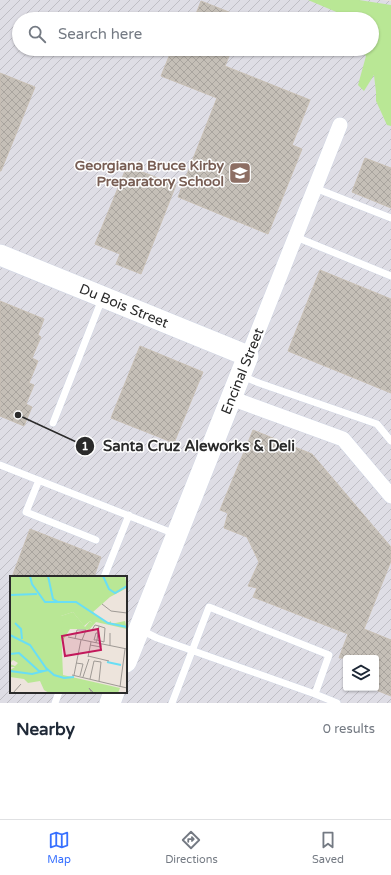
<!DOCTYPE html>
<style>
:root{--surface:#fff;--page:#f2f2f3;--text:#1f2937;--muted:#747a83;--line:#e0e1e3;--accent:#3770ff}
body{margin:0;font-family:"Varela Round",sans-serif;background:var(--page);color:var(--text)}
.controls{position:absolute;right:12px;bottom:12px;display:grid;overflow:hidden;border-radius:4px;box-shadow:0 1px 3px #0004}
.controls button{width:36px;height:36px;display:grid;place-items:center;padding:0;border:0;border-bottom:1px solid var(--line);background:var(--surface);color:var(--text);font:20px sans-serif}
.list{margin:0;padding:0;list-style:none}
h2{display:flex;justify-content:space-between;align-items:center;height:52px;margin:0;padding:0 16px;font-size:17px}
h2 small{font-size:13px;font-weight:400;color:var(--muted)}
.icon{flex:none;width:22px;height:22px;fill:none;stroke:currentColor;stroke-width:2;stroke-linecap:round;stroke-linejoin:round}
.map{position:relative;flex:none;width:391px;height:703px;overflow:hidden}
.search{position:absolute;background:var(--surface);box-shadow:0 1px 3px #0004;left:12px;right:12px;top:12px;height:44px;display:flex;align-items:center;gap:10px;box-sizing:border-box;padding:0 14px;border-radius:22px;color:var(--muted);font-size:15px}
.sheet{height:116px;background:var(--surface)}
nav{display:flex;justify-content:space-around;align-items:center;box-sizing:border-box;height:56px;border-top:1px solid var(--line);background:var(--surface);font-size:11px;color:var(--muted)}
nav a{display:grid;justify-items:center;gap:2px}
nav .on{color:var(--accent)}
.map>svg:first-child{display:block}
.industrial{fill:url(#industrial-furrows);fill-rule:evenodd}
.grass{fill:#b9e795}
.building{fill:url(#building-cross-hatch);stroke:#c9c0b5}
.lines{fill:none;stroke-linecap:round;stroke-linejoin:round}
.lane-casing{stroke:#d1d6e4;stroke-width:8}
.street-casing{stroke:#d1d6e4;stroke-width:16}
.secondary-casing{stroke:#d1d6e4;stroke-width:22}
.lane{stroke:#fff;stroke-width:7}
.street{stroke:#fff;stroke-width:15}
.secondary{stroke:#fff;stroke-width:21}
.labels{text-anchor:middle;stroke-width:3;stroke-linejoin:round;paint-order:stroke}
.education-label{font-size:14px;font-weight:bold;fill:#785e54;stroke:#fff;text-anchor:end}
.street-label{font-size:14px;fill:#2a2a2a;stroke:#fff}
.inset-river{fill:none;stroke:#69def5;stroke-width:2}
.inset-road{fill:none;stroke:#9f9a95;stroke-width:1}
.view{fill:#c2185b;fill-opacity:0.15;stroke:#c2185b;stroke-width:2}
.inset-edge{fill:none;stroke:#2a2a2a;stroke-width:2}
.leader{fill:none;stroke:#2a2a2a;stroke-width:1.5}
.callout-dot{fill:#2a2a2a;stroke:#fff;stroke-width:1.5}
.mark-label{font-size:12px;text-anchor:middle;font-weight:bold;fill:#fff}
.callout-label{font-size:15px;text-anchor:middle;font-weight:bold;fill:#2a2a2a;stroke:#fff;stroke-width:3;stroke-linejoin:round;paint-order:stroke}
</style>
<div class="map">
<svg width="391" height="703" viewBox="0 0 391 703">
<defs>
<pattern id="industrial-furrows" width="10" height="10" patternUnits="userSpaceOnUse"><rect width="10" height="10" fill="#dedde5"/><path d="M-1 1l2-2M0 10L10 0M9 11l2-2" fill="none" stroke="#bfbec5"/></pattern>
<pattern id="building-cross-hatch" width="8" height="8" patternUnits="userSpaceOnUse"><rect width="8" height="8" fill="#c5bfb7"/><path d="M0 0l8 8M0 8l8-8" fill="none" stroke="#a9a49e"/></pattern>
</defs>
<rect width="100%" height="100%" fill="#ede4dc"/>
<!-- industrial -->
<path class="industrial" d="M0,0H381L391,1V703H0ZM19,19H372V49H19ZM11,577H126V692H11ZM346,658H376V688H346Z"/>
<!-- grass -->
<path class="grass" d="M308,0H359L391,5V126L387,125L376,101V92L374,75L364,91L358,85L366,56L358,49H372V19H353Z"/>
<!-- building -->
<path class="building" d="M201,1L244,18V19H194Z
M172,49H232L225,66L310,100L292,145L302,149L268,234L178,197L217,98L161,76Z
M0,73L35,87L1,171H0Z
M365,158L391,168V208L352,192Z
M127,166L176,185L141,274L116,264L120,254L95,244Z
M320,270L391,299V393L288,351Z
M0,301L44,319L38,335L41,337L32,358L38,361L29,383L34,385L26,404L32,407L24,426L0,416Z
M140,346L203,372L174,443L111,418Z
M253,430L312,454L391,547V561L364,629L391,640V696L376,690V658H339L348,634L253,597L257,588L248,586L259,562L247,537L224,528L228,513L220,510Z
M30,529L101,557L94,577H12Z"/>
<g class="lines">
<!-- lane casing -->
<g class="lane-casing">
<path id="lane" d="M315,188L391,218
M296,237L391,276
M242,376L259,383L377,424L391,441
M53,423L102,299
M0,465L175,534
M39,480L26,512L96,540
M104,577L129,515
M141,630L157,638L315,694L329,655L209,607L172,703
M315,694L337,703
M55,703L59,692"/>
</g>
<!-- street casing -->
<g class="street-casing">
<path id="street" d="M248,356L340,125
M231,398L343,439L391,496"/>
</g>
<!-- secondary casing -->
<g class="secondary-casing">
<g id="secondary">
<path id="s1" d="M0,255L248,356L126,662"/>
<path d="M110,703L114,692"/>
</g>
</g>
<!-- lane -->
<use href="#lane" class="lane"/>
<!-- street -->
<use href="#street" class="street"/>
<!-- secondary -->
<use href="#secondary" class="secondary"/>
</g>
<!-- icons -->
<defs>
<g id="school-square" transform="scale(1.15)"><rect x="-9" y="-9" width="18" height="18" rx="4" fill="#8d6e63" stroke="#fff"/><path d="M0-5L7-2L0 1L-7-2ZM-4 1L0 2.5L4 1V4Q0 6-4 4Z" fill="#fff"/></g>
</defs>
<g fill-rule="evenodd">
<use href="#school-square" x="240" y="173"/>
</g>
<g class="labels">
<!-- education labels -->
<g class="education-label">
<text x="224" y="170">Georgiana Bruce Kirby<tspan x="224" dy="16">Preparatory School</tspan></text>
</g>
<!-- street labels -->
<g class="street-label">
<text dy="5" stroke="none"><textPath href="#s1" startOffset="134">Du Bois Street</textPath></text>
<text transform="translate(242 371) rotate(-68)" y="5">Encinal Street</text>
</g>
</g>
<!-- overview -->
<g transform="translate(10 576)">
<rect width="117" height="117" fill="#ede4dc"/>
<path d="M63,36L75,51L80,45L82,47L79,40L84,47L78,53H60L52,66L46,54L51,40Z" fill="#b9e795"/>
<path d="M0,0H115L117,12L100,21L83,36L92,44L98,47L101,45V48L115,45L117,53L86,46L79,54L51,51L53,99L110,112L108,117H39L34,114L30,105L18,107L14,103L0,101V94L5,91H0V88L5,90L8,87L3,84L0,87ZM63,36L74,50L80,45L83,47L78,53L69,51L70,48L62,46H53L51,40Z" fill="#b9e795" fill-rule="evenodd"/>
<path class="inset-river" d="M20,0L22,8L35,26H66L98,47L117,51M38,0L43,23L48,26M93,0L99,13L105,17L117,10M0,19L27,18M5,47L11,53L12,63M0,59L20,69L36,92L44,99L54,102L64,101M0,78L9,77L29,95H34M97,86L111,89M0,95L22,98L38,94"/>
<path class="inset-road" d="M92,28L101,35L117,37M82,54L85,49L89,50L88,57M58,61L117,73M65,63L67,54H76L72,64M86,67V66L87,64L88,57H86L84,64H87L94,66L95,52L89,50M80,69L91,71V68M100,70V57M78,80L99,85M78,81L81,66M66,87L73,88L70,100M62,99L117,112M64,99L71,64M73,101L79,83M80,103L84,85L91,86L89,105M110,111L115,73M3,117L11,108M82,117L79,112L84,117"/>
<path class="view" d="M88,53L91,74L55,80L52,60Z"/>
<rect width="117" height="117" class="inset-edge"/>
</g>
<!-- callouts -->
<path class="leader" d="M18 415L85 446"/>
<g class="callout-dot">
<circle cx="18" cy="415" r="4"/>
<circle cx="85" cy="446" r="10"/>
</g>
<g class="mark-label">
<text x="85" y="450">1</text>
</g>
<g class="callout-label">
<text x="199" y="451">Santa Cruz Aleworks &amp; Deli</text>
</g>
</svg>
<div class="controls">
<button><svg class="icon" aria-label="layers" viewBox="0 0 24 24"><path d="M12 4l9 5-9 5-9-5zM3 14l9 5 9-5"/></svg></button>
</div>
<div class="search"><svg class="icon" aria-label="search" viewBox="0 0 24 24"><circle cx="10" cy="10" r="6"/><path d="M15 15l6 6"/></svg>Search here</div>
</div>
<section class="sheet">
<h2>Nearby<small>0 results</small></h2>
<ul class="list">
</ul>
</section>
<nav>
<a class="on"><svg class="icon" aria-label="map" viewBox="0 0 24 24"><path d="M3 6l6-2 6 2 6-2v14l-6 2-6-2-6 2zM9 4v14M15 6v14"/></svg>Map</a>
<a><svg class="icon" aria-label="directions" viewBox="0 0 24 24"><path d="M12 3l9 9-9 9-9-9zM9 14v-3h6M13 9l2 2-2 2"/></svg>Directions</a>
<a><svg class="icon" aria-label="saved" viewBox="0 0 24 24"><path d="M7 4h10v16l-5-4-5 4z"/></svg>Saved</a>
</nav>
